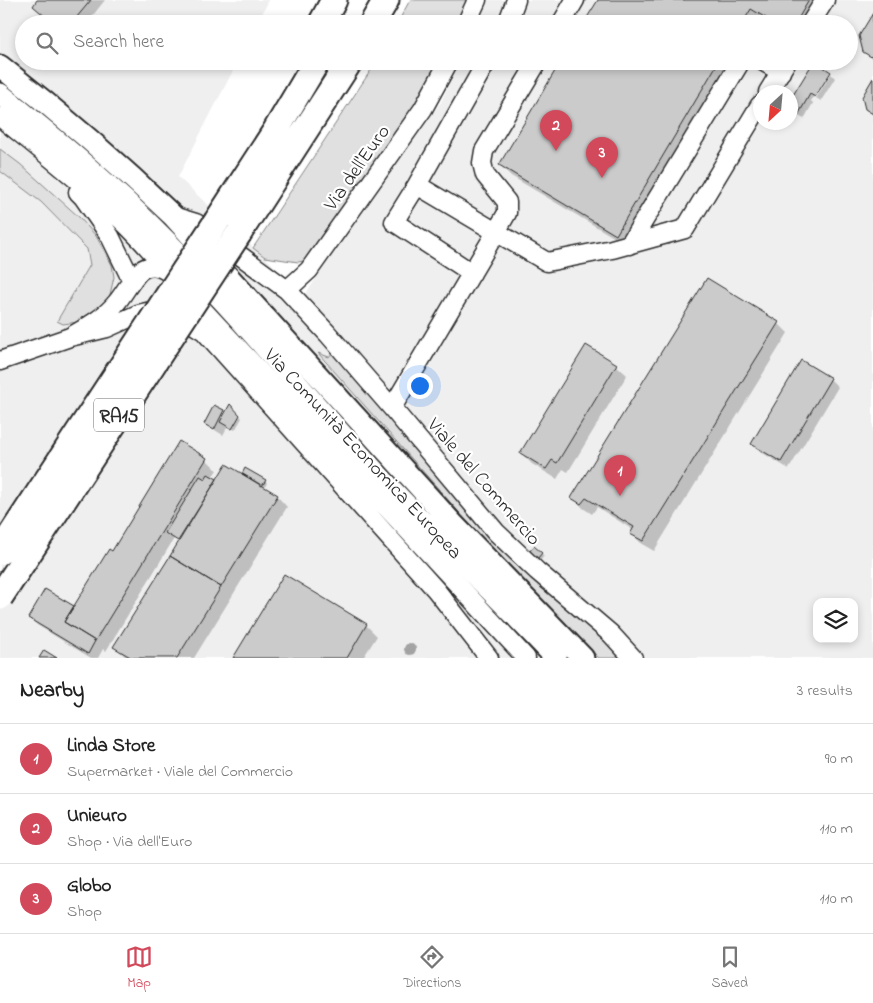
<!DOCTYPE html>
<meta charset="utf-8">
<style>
:root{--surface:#fff;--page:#f6f6f6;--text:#222;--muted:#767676;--line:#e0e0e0;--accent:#d1495b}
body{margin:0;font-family:"Indie Flower",sans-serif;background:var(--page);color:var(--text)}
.controls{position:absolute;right:15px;bottom:15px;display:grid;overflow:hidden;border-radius:10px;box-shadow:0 2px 8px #0003}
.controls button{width:45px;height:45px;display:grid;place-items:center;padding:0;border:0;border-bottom:1px solid var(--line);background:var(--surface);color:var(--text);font:25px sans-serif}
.compass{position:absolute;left:753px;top:85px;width:45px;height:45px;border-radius:50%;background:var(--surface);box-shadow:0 2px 8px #0003;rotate:206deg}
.you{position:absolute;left:419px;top:385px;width:18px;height:18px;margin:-12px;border:4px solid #fff;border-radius:50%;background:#1a73e8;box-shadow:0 0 0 8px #1a73e833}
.badge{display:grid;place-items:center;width:32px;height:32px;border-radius:50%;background:var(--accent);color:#fff;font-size:16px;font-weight:700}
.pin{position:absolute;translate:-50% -41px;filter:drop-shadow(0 1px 2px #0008)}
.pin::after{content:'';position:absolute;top:26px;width:18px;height:15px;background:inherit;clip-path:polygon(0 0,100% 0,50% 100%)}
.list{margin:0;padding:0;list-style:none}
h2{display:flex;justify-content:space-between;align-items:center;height:65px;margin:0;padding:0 20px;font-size:21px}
h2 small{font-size:16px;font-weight:400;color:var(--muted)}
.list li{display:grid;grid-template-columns:32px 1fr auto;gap:15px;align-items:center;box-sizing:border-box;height:70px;padding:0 20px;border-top:1px solid var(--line)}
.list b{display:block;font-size:19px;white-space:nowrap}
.list p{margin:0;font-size:16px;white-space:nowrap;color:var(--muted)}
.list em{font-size:16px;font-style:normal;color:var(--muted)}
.icon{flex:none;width:28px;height:28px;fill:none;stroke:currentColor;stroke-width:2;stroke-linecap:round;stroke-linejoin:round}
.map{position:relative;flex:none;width:873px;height:658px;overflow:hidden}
.search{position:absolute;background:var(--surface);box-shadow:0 2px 8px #0003;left:15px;right:15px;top:15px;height:55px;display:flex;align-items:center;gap:12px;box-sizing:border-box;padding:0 18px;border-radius:28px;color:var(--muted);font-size:19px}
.sheet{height:275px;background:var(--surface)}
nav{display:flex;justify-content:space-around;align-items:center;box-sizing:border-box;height:70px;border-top:1px solid var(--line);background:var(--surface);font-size:14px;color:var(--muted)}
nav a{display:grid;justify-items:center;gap:2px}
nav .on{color:var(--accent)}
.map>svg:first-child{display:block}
.built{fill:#efefef;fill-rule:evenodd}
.green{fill:#e0e0e0;stroke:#868686}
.shadow{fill:#0003}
.building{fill:#cbcbcb;stroke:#2b2b2b}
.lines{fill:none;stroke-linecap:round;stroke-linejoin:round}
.minor-casing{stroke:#2b2b2b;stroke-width:21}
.major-casing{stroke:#2b2b2b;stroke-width:25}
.highway-casing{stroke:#2b2b2b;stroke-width:29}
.minor{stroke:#fff;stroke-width:18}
.major{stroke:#fff;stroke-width:21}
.highway{stroke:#fff;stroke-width:25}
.highway-bridge-casing{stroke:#2b2b2b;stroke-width:29;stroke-linecap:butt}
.highway-bridge{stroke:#fff;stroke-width:25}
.tree{fill:#a3a3a3}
.labels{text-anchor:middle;stroke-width:4.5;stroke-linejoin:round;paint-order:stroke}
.shield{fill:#fff;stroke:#6b6b6b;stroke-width:1}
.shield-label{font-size:19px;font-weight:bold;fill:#2b2b2b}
.street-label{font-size:20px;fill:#2b2b2b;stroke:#fff}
</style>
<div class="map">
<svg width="873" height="658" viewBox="0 0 873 658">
<rect width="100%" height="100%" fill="#fff"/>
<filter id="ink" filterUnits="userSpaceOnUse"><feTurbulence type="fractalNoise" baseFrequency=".02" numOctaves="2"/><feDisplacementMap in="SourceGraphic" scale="10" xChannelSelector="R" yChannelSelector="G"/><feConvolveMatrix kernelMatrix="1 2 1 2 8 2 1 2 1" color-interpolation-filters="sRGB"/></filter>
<g filter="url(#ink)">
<!-- built -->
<path class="built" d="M0,0H269L257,24H24V61H238L178,177L253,247L265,257L304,296L441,102L460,61H849V24H477L488,0H873V658H0ZM760,92H790V122H760ZM817,602H854V639H817Z"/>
<!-- green -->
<path class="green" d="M410,0H468L458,24H397Z
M377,61H439L432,77L396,133L304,261L298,262L265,257L253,248Z
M0,149L20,164L79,217L96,236L112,265L114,277L109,299L86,321L63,324L57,321L90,265L87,249L41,202L0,171Z
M334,351L373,399L465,507L623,658H599L489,546L318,353L329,357Z"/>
<!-- shadow -->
<path class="shadow" d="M39,0H105L86,24H54Z
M599,0H826L812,24H770L762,19L759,24H585Z
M562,61H736L627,245L511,176L500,165Z
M829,72L811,101L813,103L831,74L835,78L821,101L816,98L804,119L793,113L790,111Z
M778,323L788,333L654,551L642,544L631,533L633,530L597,507L592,514L583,508L573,497Z
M616,365L627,375L568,472L563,469L557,479L532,464L521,453Z
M830,379L838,387L789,469L761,452L753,444Z
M230,406L242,418L235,430L228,426L223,435L205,424L214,407L226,414Z
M206,459L217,470L212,477L216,480L242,475L265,481L267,483L264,489L277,496L287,507L194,658H127L115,647L184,543L175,537L106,651L103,649L98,658H91L37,625L29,617L74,608L113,553Z
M534,547L544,556L540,561L530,552Z
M366,625L377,636L363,658H234Z"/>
<!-- building -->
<path class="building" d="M37,0H91L71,24H54L33,6Z
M598,0H809L795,24H776L751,9L742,24H583Z
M873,13V58L863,52L859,36Z
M561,61H719L616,235L499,165Z
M814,61L831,72L815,97L810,94L798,115L790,111V100Z
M873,78V114L865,109L862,97Z
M707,278L779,322L643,541L630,534L634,527L586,498L581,504L571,498Z
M586,345L617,364L557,463L552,460L546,469L520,453Z
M801,360L831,378L781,462L751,444Z
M230,404L240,415L232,429L220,422Z
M214,405L224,410L214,430L204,424Z
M179,441L207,458L95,641L64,622L109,549L112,551Z
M226,464L278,495L221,587L170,556Z
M245,468L266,480L262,486L242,474Z
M208,474L217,479L178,541L165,533L200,476L205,479Z
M534,546L542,553L537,559L529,552Z
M170,556L221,587L177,658H132L113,647Z
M284,574L367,624L347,658H233Z
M45,589L74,606L64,622L95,641L88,654L28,618Z
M44,650L57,658H39Z"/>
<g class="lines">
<!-- minor casing -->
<g class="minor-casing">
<path id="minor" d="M466,24L477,0
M507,24L516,0
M561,24L575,0
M810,24L825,0
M487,61L417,185L496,232L507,213V202L485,175L482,163L484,151L538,61
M762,61L781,72
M768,92L787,61
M0,117C58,164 121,212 168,271
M417,185L394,222L472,273
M78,192L83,197L110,236L132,281
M173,216L196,223L287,290L328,334L392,408L496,532L537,571L611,634L633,658
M629,245L741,61
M287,290L309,270L423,109L449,61
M173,312L204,331L436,590L489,658
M70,337C87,327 104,318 117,302C124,294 135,273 143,269C152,264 160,266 168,272L526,658
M0,361L70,337L107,328L138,314L160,309
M392,408L496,232L547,262L612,249L685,229L760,105"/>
</g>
<!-- major casing -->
<g class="major-casing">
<path id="major" d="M0,66C60,113 118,163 173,216L453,524L583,658
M0,94C47,132 95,172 139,214C224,296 299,388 378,475C436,538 498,596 556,658"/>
</g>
<!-- highway casing -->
<g class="highway-casing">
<path id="highway" d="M321,24L334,0
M372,24L386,0
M217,221L276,130L317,61
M239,233L350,61"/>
</g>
<!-- minor -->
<use href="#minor" class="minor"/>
<!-- major -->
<use href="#major" class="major"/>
<!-- highway -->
<use href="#highway" class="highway"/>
<!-- highway-bridge casing -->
<g class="highway-bridge-casing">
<path id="highway-bridge" d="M0,552L217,221
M0,597L239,233"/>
</g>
<!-- highway-bridge -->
<use href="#highway-bridge" class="highway-bridge"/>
</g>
<!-- trees -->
<circle class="tree" cx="410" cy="649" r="6"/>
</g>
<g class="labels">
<!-- shield labels -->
<rect class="shield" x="94" y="398.5" width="50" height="33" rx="4"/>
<g class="shield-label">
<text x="119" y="422">RA15</text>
</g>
<!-- street labels -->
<g class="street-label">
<text transform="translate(356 167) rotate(-55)" y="7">Via dell'Euro</text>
<text transform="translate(364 453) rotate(47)" y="7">Via Comunità Economica Europea</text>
<text transform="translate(485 481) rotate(49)" y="7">Viale del Commercio</text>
</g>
</g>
</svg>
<div class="controls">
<button><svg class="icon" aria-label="layers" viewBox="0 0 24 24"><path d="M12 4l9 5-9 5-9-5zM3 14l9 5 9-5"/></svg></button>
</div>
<svg class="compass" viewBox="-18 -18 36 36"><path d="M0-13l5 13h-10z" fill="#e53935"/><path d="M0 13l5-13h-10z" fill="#767676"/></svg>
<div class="you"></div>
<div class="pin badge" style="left:620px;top:496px">1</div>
<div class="pin badge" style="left:556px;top:151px">2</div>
<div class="pin badge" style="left:602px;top:178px">3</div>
<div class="search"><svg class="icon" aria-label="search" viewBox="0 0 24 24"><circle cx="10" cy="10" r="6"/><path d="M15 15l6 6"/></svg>Search here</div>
</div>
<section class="sheet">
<h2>Nearby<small>3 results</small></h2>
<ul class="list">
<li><span class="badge">1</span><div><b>Linda Store</b><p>Supermarket · Viale del Commercio</p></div><em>90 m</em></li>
<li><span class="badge">2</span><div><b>Unieuro</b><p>Shop · Via dell'Euro</p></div><em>110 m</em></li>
<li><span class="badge">3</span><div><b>Globo</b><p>Shop</p></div><em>110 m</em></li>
</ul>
</section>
<nav>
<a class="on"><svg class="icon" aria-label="map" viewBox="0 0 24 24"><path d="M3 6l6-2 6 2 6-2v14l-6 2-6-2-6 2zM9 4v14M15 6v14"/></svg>Map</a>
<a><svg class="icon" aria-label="directions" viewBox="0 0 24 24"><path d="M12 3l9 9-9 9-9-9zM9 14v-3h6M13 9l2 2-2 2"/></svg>Directions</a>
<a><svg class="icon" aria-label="saved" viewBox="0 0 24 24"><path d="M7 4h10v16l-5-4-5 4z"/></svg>Saved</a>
</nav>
